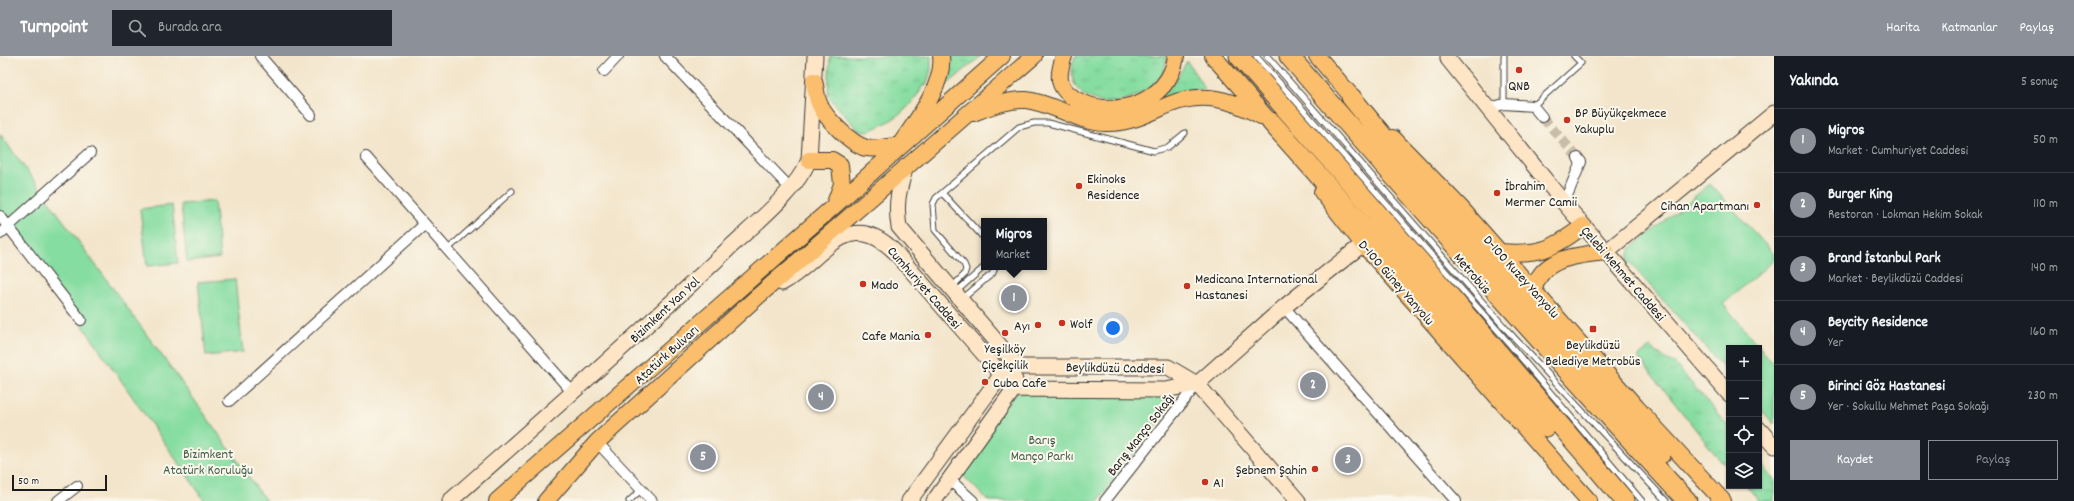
<!DOCTYPE html>
<html lang="tr">
<meta charset="utf-8">
<style>
:root{--surface:#171b24;--page:#20242c;--text:#f1f3f6;--muted:#9ea1a6;--line:#363941;--accent:#8c9099}
body{margin:0;font-family:Dekko,sans-serif;background:var(--page);color:var(--text)}
.controls{position:absolute;right:12px;bottom:12px;display:grid;overflow:hidden;border-radius:0px;box-shadow:0 1px 3px #0004}
.controls button{width:36px;height:36px;display:grid;place-items:center;padding:0;border:0;border-bottom:1px solid var(--line);background:var(--surface);color:var(--text);font:20px sans-serif}
.scale{position:absolute;left:12px;bottom:10px;width:95px;box-sizing:border-box;padding-left:4px;border:2px solid #1c1c1c;border-top:0;font-size:11px;line-height:14px;white-space:nowrap;color:#1c1c1c;-webkit-text-stroke:3px #fbf7ec;paint-order:stroke}
.you{position:absolute;left:1113px;top:272px;width:14px;height:14px;margin:-10px;border:3px solid #fff;border-radius:50%;background:#1a73e8;box-shadow:0 0 0 6px #1a73e833}
.badge{display:grid;place-items:center;width:26px;height:26px;border-radius:50%;background:var(--accent);color:#fff;font-size:13px;font-weight:700}
.pin{position:absolute;translate:-50% -50%;border:2px solid #fff;box-shadow:0 1px 4px #0006}
.popup{position:absolute;left:981px;top:162px;width:66px;height:52px;box-sizing:border-box;display:grid;place-content:center;border-radius:0px;background:var(--surface);filter:drop-shadow(0 1px 3px #0005);font-size:13px;white-space:nowrap;color:var(--muted)}
.popup b{font-size:15px;color:var(--text)}
.popup::after{content:'';position:absolute;left:50%;top:100%;margin-left:-8px;border:8px solid transparent;border-top-color:var(--surface)}
.list{margin:0;padding:0;list-style:none}
h2{display:flex;justify-content:space-between;align-items:center;height:52px;margin:0;padding:0 16px;font-size:17px}
h2 small{font-size:13px;font-weight:400;color:var(--muted)}
.list li{display:grid;grid-template-columns:26px 1fr auto;gap:12px;align-items:center;box-sizing:border-box;height:64px;padding:0 16px;border-top:1px solid var(--line)}
.list b{display:block;font-size:15px;white-space:nowrap}
.list p{margin:0;font-size:13px;white-space:nowrap;color:var(--muted)}
.list em{font-size:13px;font-style:normal;color:var(--muted)}
.actions{display:flex;gap:8px;padding:12px 16px}
.actions a{flex:1;padding:9px 0;border:1px solid var(--accent);border-radius:0px;text-align:center;font-size:14px;color:var(--accent)}
.actions .main{background:var(--accent);color:#fff}
.icon{flex:none;width:22px;height:22px;fill:none;stroke:currentColor;stroke-width:2;stroke-linecap:round;stroke-linejoin:round}
.map{position:relative;flex:none;width:1774px;height:445px;overflow:hidden}
header{display:flex;align-items:center;gap:24px;box-sizing:border-box;height:56px;padding:0 20px;background:var(--accent);color:#fff}
header strong{font-size:19px}
nav{display:flex;gap:22px;margin-inline-start:auto;font-size:14px}
.search{width:280px;height:36px;background:var(--page);display:flex;align-items:center;gap:10px;box-sizing:border-box;padding:0 14px;border-radius:0px;color:var(--muted);font-size:15px}
main{display:flex}
aside{flex:1;background:var(--surface)}
.map>svg:first-child{display:block}
.grass{fill:url(#grass-tufts);stroke:#517c5e}
.park{fill:#86dda1;stroke:#517c5e}
.lines{fill:none;stroke-linecap:round;stroke-linejoin:round}
.street-tunnel{stroke:#c8bda8;stroke-width:10;stroke-dasharray:10 5;stroke-linecap:butt}
.lane-casing{stroke:#3c3a36;stroke-width:7}
.street-casing{stroke:#3c3a36;stroke-width:12}
.secondary-casing{stroke:#3c3a36;stroke-width:17}
.primary-casing{stroke:#3c3a36;stroke-width:18}
.highway-casing{stroke:#3c3a36;stroke-width:21}
.lane{stroke:#fff;stroke-width:5}
.street{stroke:#fff;stroke-width:10}
.secondary{stroke:#fde5c5;stroke-width:15}
.primary{stroke:#fabe6d;stroke-width:16}
.highway{stroke:#fabe6d;stroke-width:19}
.poi-dot{fill:#c8321e;stroke:#fbf7ec;stroke-width:1.5}
.labels{text-anchor:middle;stroke-width:4;stroke-linejoin:round;paint-order:stroke}
.poi-label{font-size:14px;fill:#1c1c1c;stroke:#fbf7ec;text-anchor:start}
.street-label{font-size:14px;fill:#1c1c1c;stroke:#fbf7ec}
.park-label{font-size:14px;fill:#41604b;stroke:#fbf7ec}
</style>
<header>
<strong>Turnpoint</strong>
<div class="search"><svg class="icon" aria-label="search" viewBox="0 0 24 24"><circle cx="10" cy="10" r="6"/><path d="M15 15l6 6"/></svg>Burada ara</div>
<nav><a>Harita</a><a>Katmanlar</a><a>Paylaş</a></nav>
</header>
<main>
<div class="map">
<svg width="1774" height="445" viewBox="0 0 1774 445">
<defs>
<pattern id="grass-tufts" width="24" height="20" patternUnits="userSpaceOnUse"><rect width="24" height="20" fill="#86dda1"/><path d="M3 7l-1-3M5 7V3M7 7l1-3M15 17l-1-3M17 17v-4M19 17l1-3" fill="none" stroke="#73bd8a"/></pattern>
</defs>
<rect width="100%" height="100%" fill="#fbf7ec"/>
<filter id="ink" filterUnits="userSpaceOnUse"><feTurbulence type="fractalNoise" baseFrequency=".025" numOctaves="2"/><feDisplacementMap in="SourceGraphic" scale="8" xChannelSelector="R" yChannelSelector="G"/><feConvolveMatrix kernelMatrix="1 2 1 2 8 2 1 2 1" color-interpolation-filters="sRGB"/></filter>
<filter id="wash" filterUnits="userSpaceOnUse"><feTurbulence type="fractalNoise" baseFrequency=".012" numOctaves="4" result="noise"/><feDisplacementMap in="SourceGraphic" scale="16" xChannelSelector="R" yChannelSelector="G"/><feGaussianBlur stdDeviation="0.9" result="paint"/><feColorMatrix in="noise" values="0 0 0 0 0 0 0 0 0 0 0 0 0 0 0 0 0 1.4 0 .05"/><feComposite in="paint" operator="in"/></filter>
<g filter="url(#wash)">
<rect width="100%" height="100%" fill="#f3e5cb"/>
<!-- grass -->
<path class="grass" d="M830,0H931V14L926,30L923,29C911,54 892,66 866,76L858,74L828,40Z
M950,0H981L942,33L948,19Z
M1075,0H1166C1169,29 1130,47 1105,47C1101,47 1097,45 1093,43C1073,37 1068,19 1075,0Z
M1187,5L1205,33L1182,36L1152,49L1175,26Z
M1650,291L1667,305L1674,307L1729,371V408L1720,404L1638,301Z
M1759,406L1774,423V445H1759L1747,430H1759Z"/>
<!-- park -->
<path class="park" d="M0,78L201,353L266,445H205L60,237L0,156Z
M1710,128L1774,198V204L1723,248L1774,308V368L1759,351V292H1729V318L1628,205L1630,193Z
M214,145L220,202L187,206L181,148Z
M172,149L178,207L147,210L140,153Z
M235,223L243,296L206,300L198,226Z
M1016,336L1167,340L1172,350L1098,445H989L956,413Z"/>
</g>
<g filter="url(#ink)">
<g class="lines">
<!-- street-tunnel -->
<path class="street-tunnel" d="M1542,61L1578,102"/>
<!-- lane casing -->
<g class="lane-casing">
<path id="lane" d="M1256,0L1501,278L1642,445
M1267,0L1507,274L1666,445
M1504,48V0
M1533,50L1581,7L1574,0
M942,137L936,142L933,148L935,174L964,208L966,213L964,219L952,231
M984,182L942,137L1019,71L1034,67H1048L1154,95L1168,91L1185,77
M447,194L512,135
M956,236L984,211
M962,243L993,217L995,211
M629,445L641,434"/>
</g>
<!-- street casing -->
<g class="street-casing">
<path id="street" d="M260,0L311,59
M665,0L791,133
M604,15L618,0
M1487,53L1504,48L1533,50L1542,61
M366,101L573,337
M1564,147L1581,106L1578,102
M0,160L81,264
M0,178L90,97
M1284,251L1456,445
M229,345L425,168
M597,386L652,445
M949,423L973,445
M58,445L77,430
M1105,445L1197,328"/>
</g>
<!-- secondary casing -->
<g class="secondary-casing">
<path id="secondary" d="M1448,0V3L1564,147L1729,338
M906,110C899,133 895,147 899,171L1018,311
M1606,196L1774,57
M782,227C822,205 847,148 895,196L1014,333L1165,334L1197,328
M1197,328L1284,251L1363,188
M1759,373L1774,390
M450,445C543,363 636,281 726,195C752,170 795,137 809,104L815,0
M909,445L1002,318L1018,311H1168L1197,328L1298,445
M934,445L1014,333L1015,324"/>
</g>
<!-- primary casing -->
<g class="primary-casing">
<path id="primary" d="M1064,0C1062,6 1059,18 1060,24C1061,32 1069,39 1075,43C1113,65 1170,47 1176,0
M1213,0L1278,75
M1317,0L1359,49
M814,25C816,32 816,40 819,47C824,61 851,88 866,92C877,94 889,91 900,89C915,66 945,29 941,0
M973,57C989,51 1008,43 1026,44C1053,47 1077,66 1105,67C1129,68 1147,58 1168,49C1202,35 1231,43 1261,60
M1393,82L1460,151L1637,352L1723,445
M809,104H832L840,109L842,128L835,147
M1322,136L1363,188L1589,445
M1500,196C1539,199 1552,194 1583,170
M1534,233C1542,201 1578,199 1606,196
M497,445L834,150L1002,0
M546,445L597,386L757,241L1034,0"/>
</g>
<!-- highway casing -->
<g class="highway-casing">
<path id="highway" d="M1239,0L1438,226L1625,445
M1289,0C1419,151 1552,299 1687,445
M1351,41L1413,117L1661,398
M1271,66L1453,271L1546,371"/>
</g>
<!-- lane -->
<use href="#lane" class="lane"/>
<!-- street -->
<use href="#street" class="street"/>
<!-- secondary -->
<use href="#secondary" class="secondary"/>
<!-- primary -->
<use href="#primary" class="primary"/>
<!-- highway -->
<use href="#highway" class="highway"/>
</g>
</g>
<!-- markers -->
<g class="poi-dot">
<circle cx="1519" cy="14" r="4"/>
<circle cx="1567" cy="64" r="4"/>
<circle cx="1079" cy="130" r="4"/>
<circle cx="1497" cy="137" r="4"/>
<circle cx="1757" cy="149" r="4"/>
<circle cx="863" cy="228" r="4"/>
<circle cx="1187" cy="230" r="4"/>
<circle cx="1062" cy="267" r="4"/>
<circle cx="1038" cy="269" r="4"/>
<rect x="1589" y="269" width="8" height="8" rx="2"/>
<circle cx="1005" cy="277" r="4"/>
<circle cx="928" cy="279" r="4"/>
<circle cx="985" cy="326" r="4"/>
<circle cx="1315" cy="413" r="4"/>
<circle cx="1205" cy="426" r="4"/>
</g>
<g class="labels">
<!-- poi labels -->
<g class="poi-label">
<text x="1519" y="34" text-anchor="middle">QNB</text>
<text x="1575" y="61">BP Büyükçekmece<tspan x="1575" dy="16">Yakuplu</tspan></text>
<text x="1087" y="127">Ekinoks<tspan x="1087" dy="16">Residence</tspan></text>
<text x="1505" y="134">İbrahim<tspan x="1505" dy="16">Mermer Camii</tspan></text>
<text x="1749" y="154" text-anchor="end">Cihan Apartmanı</text>
<text x="1195" y="227">Medicana International<tspan x="1195" dy="16">Hastanesi</tspan></text>
<text x="871" y="233">Mado</text>
<text x="1070" y="272">Wolf</text>
<text x="1030" y="274" text-anchor="end">Ayı</text>
<text x="920" y="284" text-anchor="end">Cafe Mania</text>
<text x="1593" y="293" text-anchor="middle">Beylikdüzü<tspan x="1593" dy="16">Belediye Metrobüs</tspan></text>
<text x="1005" y="297" text-anchor="middle">Yeşilköy<tspan x="1005" dy="16">Çiçekçilik</tspan></text>
<text x="993" y="331">Cuba Cafe</text>
<text x="1307" y="418" text-anchor="end">Şebnem Şahin</text>
<text x="1213" y="431">A1</text>
</g>
<!-- street labels -->
<g class="street-label">
<text transform="translate(1473 217) rotate(49)" y="5">Metrobüs</text>
<text transform="translate(1624 217) rotate(49)" y="5">Çelebi Mehmet Caddesi</text>
<text transform="translate(1522 220) rotate(48)" y="5">D-100 Kuzey Yanyolu</text>
<text transform="translate(1397 226) rotate(49)" y="5">D-100 Güney Yanyolu</text>
<text transform="translate(925 231) rotate(49)" y="5">Cumhuriyet Caddesi</text>
<text transform="translate(664 253) rotate(-43)" y="5">Bizimkent Yan Yol</text>
<text transform="translate(666 298) rotate(-42)" y="5">Atatürk Bulvarı</text>
<text transform="translate(1115 311) rotate(1)" y="5">Beylikdüzü Caddesi</text>
<text transform="translate(1140 378) rotate(-52)" y="5">Barış Manço Sokağı</text>
</g>
<!-- park labels -->
<g class="park-label">
<text x="1042" y="388">Barış<tspan x="1042" dy="16">Manço Parkı</tspan></text>
<text x="208" y="402">Bizimkent<tspan x="208" dy="16">Atatürk Koruluğu</tspan></text>
</g>
</g>
</svg>
<div class="controls">
<button>+</button>
<button>−</button>
<button><svg class="icon" aria-label="locate" viewBox="0 0 24 24"><circle cx="12" cy="12" r="6"/><path d="M12 2v4M12 18v4M2 12h4M18 12h4"/></svg></button>
<button><svg class="icon" aria-label="layers" viewBox="0 0 24 24"><path d="M12 4l9 5-9 5-9-5zM3 14l9 5 9-5"/></svg></button>
</div>
<div class="scale">50 m</div>
<div class="you"></div>
<div class="pin badge" style="left:1014px;top:242px">1</div>
<div class="popup"><b>Migros</b>Market</div>
<div class="pin badge" style="left:1313px;top:329px">2</div>
<div class="pin badge" style="left:1348px;top:404px">3</div>
<div class="pin badge" style="left:821px;top:341px">4</div>
<div class="pin badge" style="left:703px;top:401px">5</div>
</div>
<aside>
<h2>Yakında<small>5 sonuç</small></h2>
<ul class="list">
<li><span class="badge">1</span><div><b>Migros</b><p>Market · Cumhuriyet Caddesi</p></div><em>50 m</em></li>
<li><span class="badge">2</span><div><b>Burger King</b><p>Restoran · Lokman Hekim Sokak</p></div><em>110 m</em></li>
<li><span class="badge">3</span><div><b>Brand İstanbul Park</b><p>Market · Beylikdüzü Caddesi</p></div><em>140 m</em></li>
<li><span class="badge">4</span><div><b>Beycity Residence</b><p>Yer</p></div><em>160 m</em></li>
<li><span class="badge">5</span><div><b>Birinci Göz Hastanesi</b><p>Yer · Sokullu Mehmet Paşa Sokağı</p></div><em>230 m</em></li>
</ul>
<div class="actions"><a class="main">Kaydet</a><a>Paylaş</a></div>
</aside>
</main>
